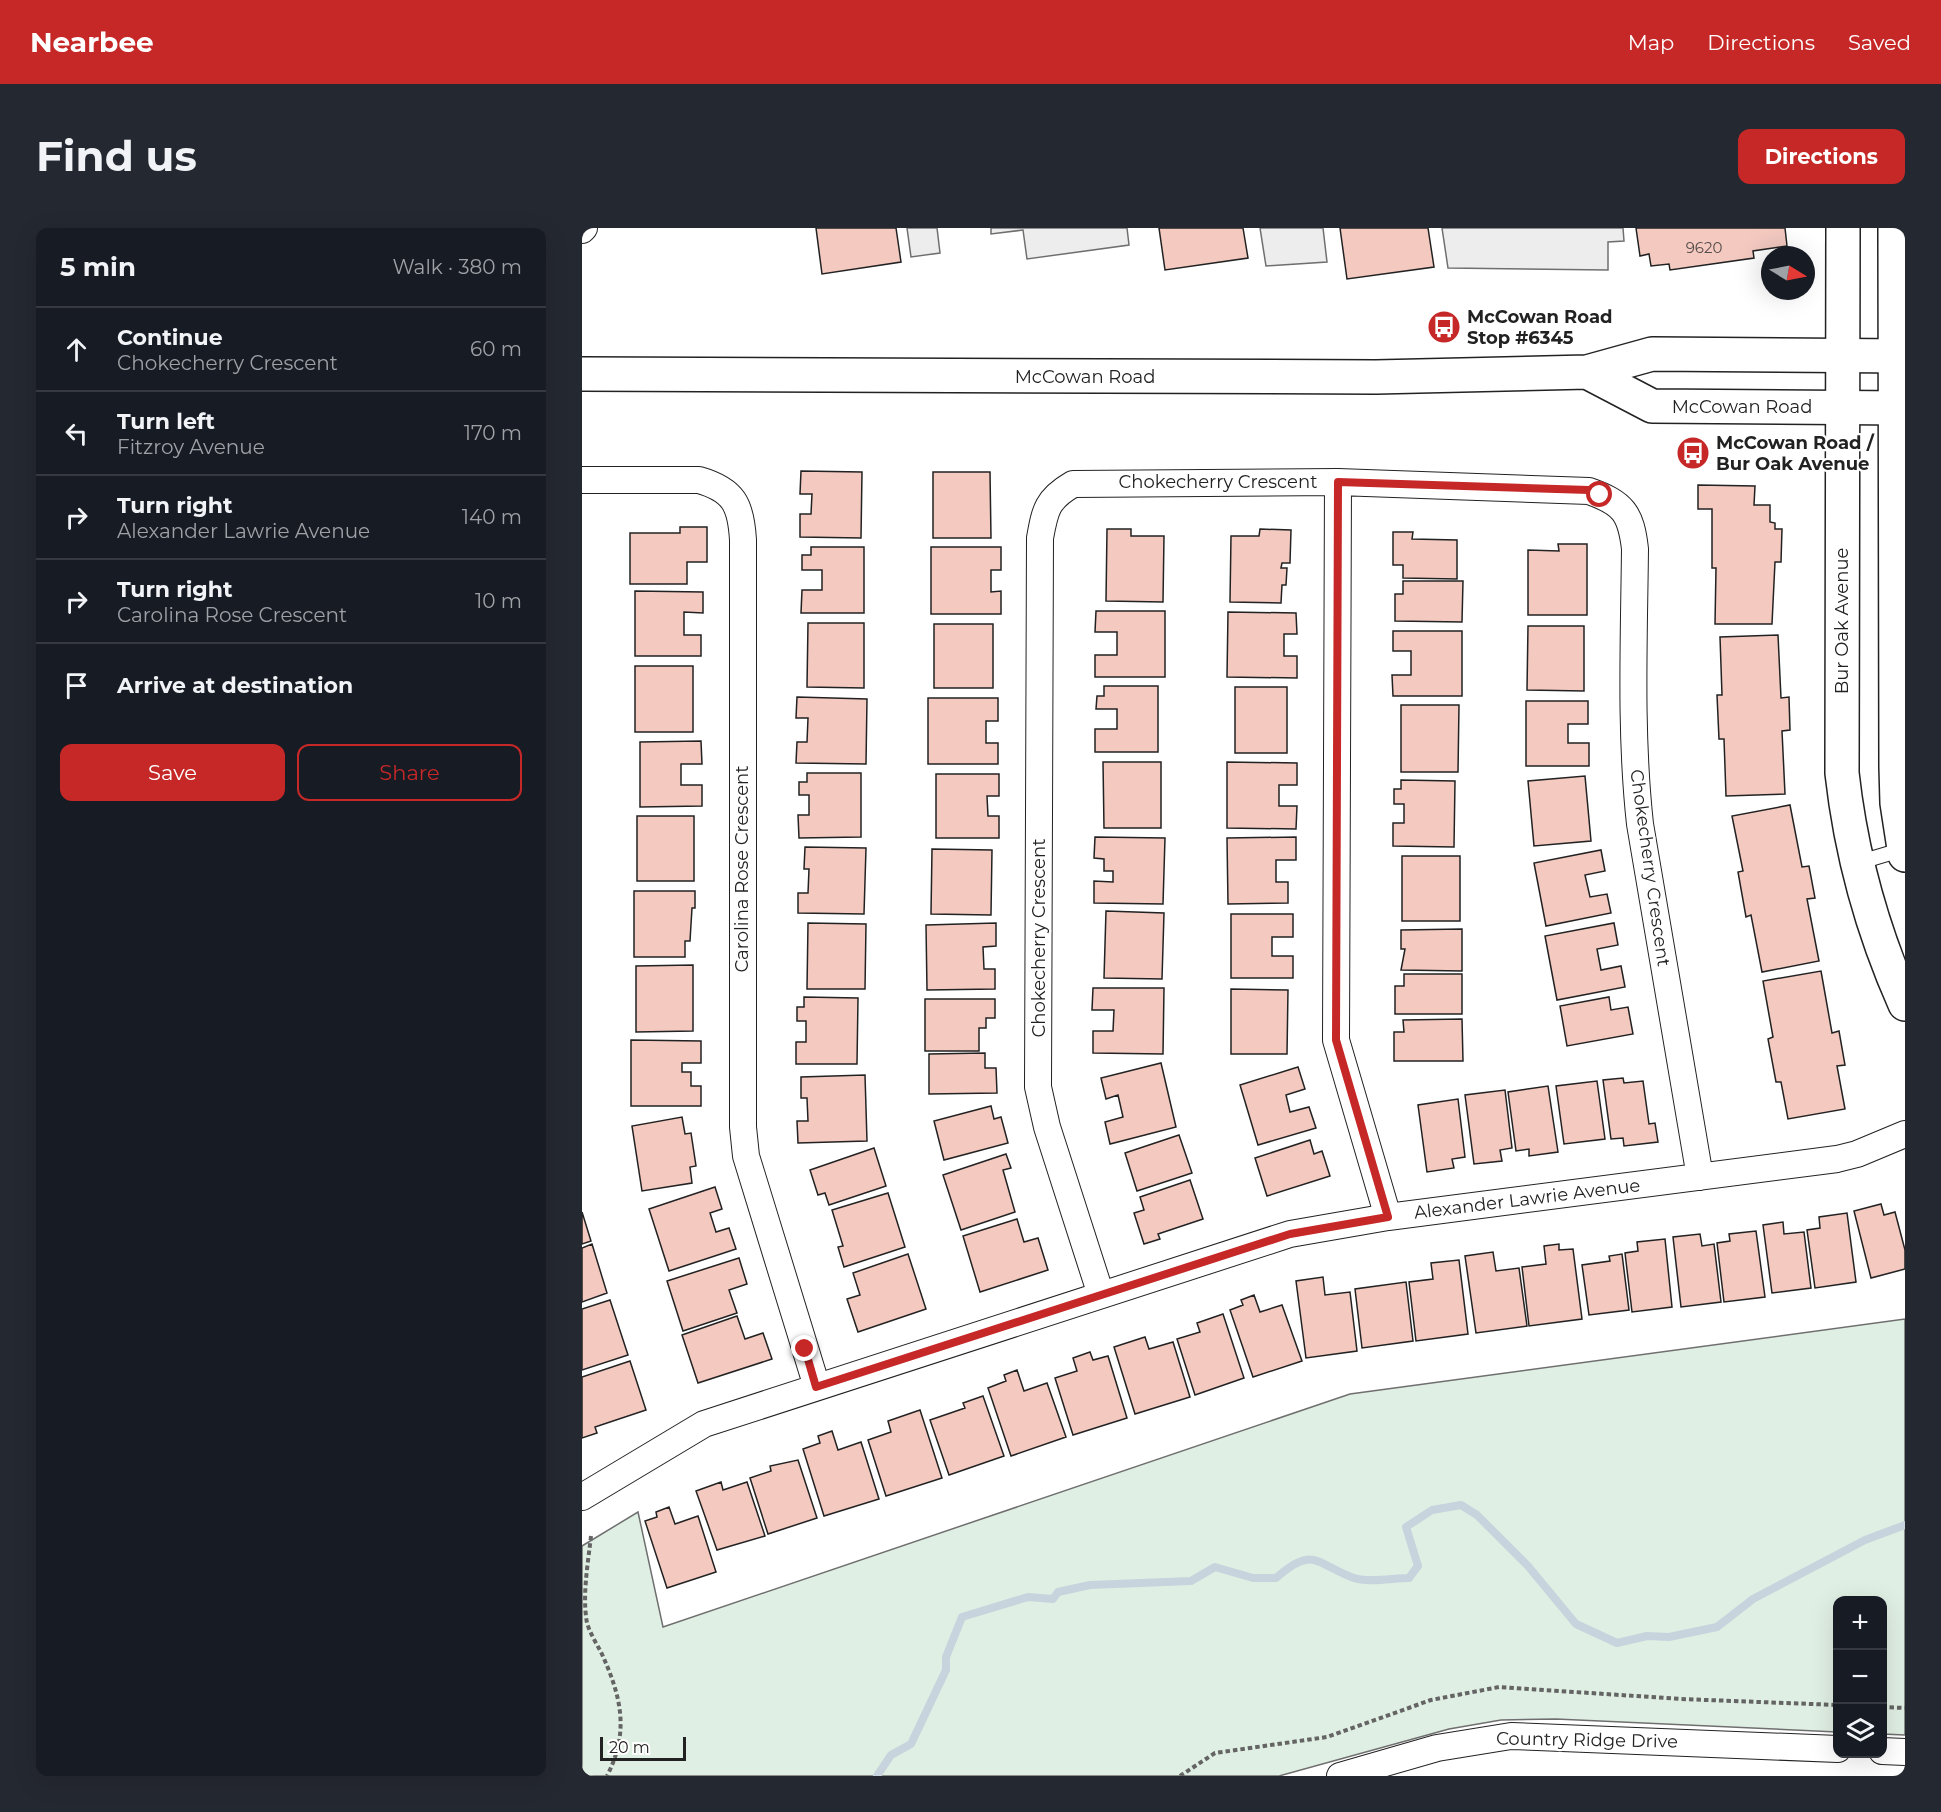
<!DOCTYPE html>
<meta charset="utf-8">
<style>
:root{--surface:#171b24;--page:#242831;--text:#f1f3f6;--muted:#9ea1a6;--line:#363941;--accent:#c62828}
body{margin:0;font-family:Montserrat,sans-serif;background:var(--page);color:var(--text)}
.controls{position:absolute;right:18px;bottom:18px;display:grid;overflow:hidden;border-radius:12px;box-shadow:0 6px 24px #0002}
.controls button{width:54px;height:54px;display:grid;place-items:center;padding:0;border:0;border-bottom:2px solid var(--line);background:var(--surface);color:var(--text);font:30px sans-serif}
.compass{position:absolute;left:1179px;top:18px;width:54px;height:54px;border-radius:50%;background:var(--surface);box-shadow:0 6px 24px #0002;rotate:100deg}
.scale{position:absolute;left:18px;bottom:15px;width:86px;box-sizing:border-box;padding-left:6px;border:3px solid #222;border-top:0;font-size:16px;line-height:21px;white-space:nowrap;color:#222;-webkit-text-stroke:4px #fff;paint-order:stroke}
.stop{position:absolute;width:18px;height:18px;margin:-14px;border:4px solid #c62828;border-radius:50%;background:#fff}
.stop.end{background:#c62828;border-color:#fff;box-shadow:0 2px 6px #0008}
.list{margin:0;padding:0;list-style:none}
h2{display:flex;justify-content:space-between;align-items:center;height:78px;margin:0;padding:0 24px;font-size:26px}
h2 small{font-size:20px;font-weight:400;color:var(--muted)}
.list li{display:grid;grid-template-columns:39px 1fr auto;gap:18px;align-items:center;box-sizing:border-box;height:84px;padding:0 24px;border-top:2px solid var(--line)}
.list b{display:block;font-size:22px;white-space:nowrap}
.list p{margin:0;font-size:20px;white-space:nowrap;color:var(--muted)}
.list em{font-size:20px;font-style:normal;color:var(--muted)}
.actions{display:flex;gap:12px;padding:18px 24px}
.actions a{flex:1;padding:14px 0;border:2px solid var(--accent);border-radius:12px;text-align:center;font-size:21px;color:var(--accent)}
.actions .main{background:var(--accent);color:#fff}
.icon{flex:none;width:33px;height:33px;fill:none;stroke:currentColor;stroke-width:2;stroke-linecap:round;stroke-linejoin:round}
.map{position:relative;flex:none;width:1323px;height:1548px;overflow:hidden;border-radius:12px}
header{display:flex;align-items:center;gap:36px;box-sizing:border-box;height:84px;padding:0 30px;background:var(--accent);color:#fff}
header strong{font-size:28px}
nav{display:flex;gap:33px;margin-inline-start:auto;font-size:21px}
.intro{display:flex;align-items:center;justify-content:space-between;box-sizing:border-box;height:144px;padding:0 36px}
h1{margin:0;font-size:42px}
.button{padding:15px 27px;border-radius:12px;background:var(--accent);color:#fff;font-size:21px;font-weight:700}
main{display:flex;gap:36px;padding:0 36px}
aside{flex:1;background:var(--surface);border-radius:12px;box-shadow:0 6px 24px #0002}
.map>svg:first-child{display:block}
.green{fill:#e0efe3;stroke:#6f6f6f;stroke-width:1.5}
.parking{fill:#ededed;stroke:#6f6f6f;stroke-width:1.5}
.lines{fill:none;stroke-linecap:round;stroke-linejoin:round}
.stream{stroke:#c7d3dd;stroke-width:8}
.building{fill:#f3c9c0;stroke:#222;stroke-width:1.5}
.service-casing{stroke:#222;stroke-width:16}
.minor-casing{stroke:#222;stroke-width:28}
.tertiary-casing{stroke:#222;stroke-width:36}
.secondary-casing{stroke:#222;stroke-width:36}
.path{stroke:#646464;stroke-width:4;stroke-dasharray:4.5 3;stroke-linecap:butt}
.service{stroke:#fff;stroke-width:14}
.minor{stroke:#fff;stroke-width:26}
.tertiary{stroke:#fff;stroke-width:33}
.secondary{stroke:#fff;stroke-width:33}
.route{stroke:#c62828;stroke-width:8}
.labels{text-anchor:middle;stroke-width:4.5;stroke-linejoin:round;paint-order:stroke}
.number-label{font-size:15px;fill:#564c4a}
.poi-label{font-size:18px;font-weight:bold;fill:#222;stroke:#fff;text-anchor:start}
.street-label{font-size:18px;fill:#222;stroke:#fff}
</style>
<header>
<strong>Nearbee</strong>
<nav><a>Map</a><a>Directions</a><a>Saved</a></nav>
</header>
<div class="intro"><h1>Find us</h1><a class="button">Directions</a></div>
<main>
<aside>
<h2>5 min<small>Walk · 380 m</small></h2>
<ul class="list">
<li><svg class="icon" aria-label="ahead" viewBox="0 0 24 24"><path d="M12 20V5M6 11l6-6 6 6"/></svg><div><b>Continue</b><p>Chokecherry Crescent</p></div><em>60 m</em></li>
<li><svg class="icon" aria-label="left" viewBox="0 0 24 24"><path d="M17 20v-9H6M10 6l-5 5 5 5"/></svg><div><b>Turn left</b><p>Fitzroy Avenue</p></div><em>170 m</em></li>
<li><svg class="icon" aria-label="right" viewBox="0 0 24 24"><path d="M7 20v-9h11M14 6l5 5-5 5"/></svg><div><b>Turn right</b><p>Alexander Lawrie Avenue</p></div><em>140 m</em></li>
<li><svg class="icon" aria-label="right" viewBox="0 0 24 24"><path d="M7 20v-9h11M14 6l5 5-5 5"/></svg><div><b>Turn right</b><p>Carolina Rose Crescent</p></div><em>10 m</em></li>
<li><svg class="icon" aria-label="arrive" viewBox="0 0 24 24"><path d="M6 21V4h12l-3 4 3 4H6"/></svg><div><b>Arrive at destination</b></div></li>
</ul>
<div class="actions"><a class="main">Save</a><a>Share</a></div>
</aside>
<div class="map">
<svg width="1323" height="1548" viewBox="0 0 1323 1548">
<rect width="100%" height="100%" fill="#fff"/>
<!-- green -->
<path class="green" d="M1323,1091V1507L1301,1506L1300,1372H1256L1255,1504L974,1491L919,1492L867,1501L697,1548H0V1318L56,1284L81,1399L768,1166Z"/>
<!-- parking -->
<path class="parking" d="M325,0H355L358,25L329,29Z
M409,0H545L547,17L445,31L441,2L409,6Z
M678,0H741L745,34L684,38Z
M860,0H1041L1042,13L1026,14V42L866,40Z"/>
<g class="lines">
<!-- stream -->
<path class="stream" d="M295,1548L309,1527L329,1516L364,1442V1429L380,1389L446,1369L471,1371L476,1364L508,1357L609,1353L633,1339L671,1350H694C732,1316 735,1337 772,1350C786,1355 812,1350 827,1350L836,1338L824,1299L850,1282L879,1277L895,1287L946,1338L994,1396L1035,1415L1065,1408L1087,1409L1135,1399L1171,1371L1283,1312L1323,1297"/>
</g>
<!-- building -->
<path class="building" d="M234,0H314L319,34L240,46Z
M577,0H661L666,30L583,42Z
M758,0H846L852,39L765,51Z
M1054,0H1203L1205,18L1171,23L1172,30L1088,42L1087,36L1069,38L1067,26L1058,28Z
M219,243L280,244L279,310L218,309V286H229L230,266H218Z
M351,244H408L409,310H351Z
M1116,257L1173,258L1172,277H1188V294L1193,295V301H1200L1199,334H1193L1190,396H1133L1134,340H1130V281H1116Z
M98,299H125V334H105V356H48V305H98Z
M525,301H549V308H582L581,374L524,373Z
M678,301L709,302L708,335H700L699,340H705L704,357H700L699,375L648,374L649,308H677Z
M811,304H831L830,311L875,312V351L821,350V337H811Z
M976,316H1005V387H946V322L977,323Z
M229,319H282V385H219L220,362H240V342H220V327H229Z
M349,319H419V342H409V364L419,363V386H349Z
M821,353H881L880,394L813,393V366H821Z
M53,363L121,364V385L102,384V407H119V428H53Z
M514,383H583V449H513V427H535V404H513Z
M646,384L714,385L715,406H702V428H715V450L645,449Z
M226,395H282V460L225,459Z
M352,396H411V460H352Z
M946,398H1002V463L945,462Z
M811,403H880V468H811L810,447H829V423H811Z
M1196,407L1199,470L1207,469L1208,502L1200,503L1203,566L1144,568L1142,511H1137L1135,467H1140L1138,409Z
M53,438H111V504H53Z
M522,458H576V524H513V501H535V481H514L515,468H522Z
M653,459H705V525H653Z
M215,469L285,471L284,536L214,535L215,514H225L226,490H214Z
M346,470H416V493H404V515H416V536H346Z
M944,473H1006V496H986V515H1007V538H944Z
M819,477H877L876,544H819Z
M119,513L120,536H99V557H120V578L58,579V514Z
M521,534H579V600H522Z
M645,534L715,535V557H697V578H715L714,601L645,600Z
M225,545H279V609L217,610L216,587H227V567H217V554H225Z
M354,546H417V568H405L406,588H417V610H354Z
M1003,548L1009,613L952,618L946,553Z
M819,552L873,553L872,619L811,618V595H822V576H812V561H819Z
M1208,577L1220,639L1227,638L1233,670L1225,671L1237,733L1180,744L1169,687L1164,689L1156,644L1161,643L1150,588Z
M55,588H112V653H55Z
M513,609L583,610L581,676L512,675V653L531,654V643H522V631L512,630Z
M714,609V632H694V654H706V675L646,676L645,610Z
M223,619L284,620L282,686L216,685V665H226L227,641H222Z
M350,621L410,622L409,687L349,686Z
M1019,622L1023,643L1003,647L1008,669L1025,666L1029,685L964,698L952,635Z
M820,628H878V693H820Z
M52,663H113V680H110L108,713H103V729H52Z
M524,683L582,685L580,751L522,750Z
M649,686H711V709H690V728H711V750H649Z
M226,695L284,696L283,761H225Z
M414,695V718L401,719L402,741H413V761L345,762L344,697Z
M1032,695L1036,717L1015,721L1019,742L1039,738L1043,759L975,772L963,708Z
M880,701V743L819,742L823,721H819V702Z
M111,737V803L54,804V738Z
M1239,743L1250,805L1257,803L1263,837L1255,838L1263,881L1206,891L1199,854H1194L1186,811L1191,809L1181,753Z
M822,746H880V786H813V758H822Z
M511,760H582L581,826L511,825V803H531L532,782H510Z
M649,761L706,762L705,826H649Z
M222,769L276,770L275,836H214V814H224V793H215V779H222Z
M1027,769L1029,782L1046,779L1051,806L985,818L978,778Z
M343,771H413V790H404V800H397V823H343Z
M880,791L881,833H812V804H822L821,792Z
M49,812L119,813V835H100V844H109V858H119V878H49Z
M403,825V840H414L415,865L347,866V826Z
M579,835L594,899L528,916L523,894L541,889L536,867L524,871L519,850Z
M716,839L723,861L704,867L708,884L727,879L734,900L676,917L658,857Z
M283,847L285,913L216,915L215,893H226L225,870H219V849Z
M1041,850L1042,855L1061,853L1067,896L1073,895L1076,914L1042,918L1041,910L1029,911L1021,852Z
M1015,853L1023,911L982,916L974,858Z
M966,858L976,924L947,928V921L934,923L926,864Z
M923,862L930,920L918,922L920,933L892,936L883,867Z
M876,871L883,929L870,931L872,940L845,944L836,877Z
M409,878L412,891L419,889L426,915L362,932L352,893Z
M100,889L103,906L109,905L114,938L108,939L110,955L60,963L50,898Z
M597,907L610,945L555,963L543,925Z
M728,912L732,926L740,923L748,948L685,968L673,930Z
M292,920L304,958L247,977L243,965L236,967L228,942Z
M424,926L429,940L421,942L433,984L379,1002L361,947Z
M608,952L621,991L576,1006L578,1011L562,1016L552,985L562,982L558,969Z
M133,959L140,981L128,985L134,1004L147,1000L154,1021L87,1043L67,981Z
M306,965L323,1019L262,1039L256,1019L261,1018L250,982Z
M1299,976L1302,987L1313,984L1323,1022V1041L1289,1050L1272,983Z
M0,984L9,1013L0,1016Z
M1265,985L1274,1054L1233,1060L1225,1002L1238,1000L1237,989Z
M435,991L442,1014L456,1010L466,1042L398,1064L381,1008Z
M1201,994L1202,1006L1222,1004L1229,1060L1190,1065L1181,997Z
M1174,1003L1183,1069L1142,1074L1135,1015L1148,1013L1147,1006Z
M1118,1006L1120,1018L1132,1016L1139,1074L1099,1079L1091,1009Z
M1083,1011L1090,1079L1050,1084L1043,1025L1056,1023L1055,1014Z
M10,1016L25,1065L0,1074V1020Z
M977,1016V1022L991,1021L1000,1091L947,1098L940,1039L964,1036L962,1018Z
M911,1024L914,1043L937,1040L945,1098L894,1105L883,1028Z
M326,1026L344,1081L276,1104L265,1071L278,1067L271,1045Z
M1040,1026L1047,1082L1007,1087L1000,1037L1028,1033L1027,1028Z
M157,1030L165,1056L147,1062L155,1085L101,1103L85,1053Z
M877,1032L886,1106L834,1113L827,1054L851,1051L849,1035Z
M741,1049L743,1067L768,1064L775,1123L724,1130L714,1053Z
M824,1054L831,1113L780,1120L773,1061Z
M672,1067L678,1084L700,1077L720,1133L671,1149L648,1082L661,1077L659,1072Z
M28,1072L46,1127L0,1142V1081Z
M641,1086L662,1150L613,1167L595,1111L618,1104L615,1095Z
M155,1088L163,1111L181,1105L190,1131L116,1155L100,1107Z
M563,1109L567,1121L591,1114L608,1169L553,1186L532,1119Z
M508,1124L511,1132L526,1128L545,1190L491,1207L473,1150L495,1143L491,1130Z
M48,1133L64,1182L13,1199L15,1205L0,1210V1149Z
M435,1142L442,1163L465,1155L484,1209L429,1228L406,1160L424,1153L422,1147Z
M401,1168L422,1228L367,1247L348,1192L383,1180L381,1175Z
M338,1182L360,1250L304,1268L286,1212L309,1204L306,1193Z
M250,1203L256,1222L279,1214L297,1271L242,1288L221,1221L238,1215L236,1208Z
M216,1232L235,1290L186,1306L168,1250L189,1243L188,1238Z
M139,1254L141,1262L165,1254L183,1308L135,1322L114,1263Z
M87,1279L93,1296L116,1288L134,1344L85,1360L63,1293L75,1289L74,1284Z"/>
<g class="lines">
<!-- service casing -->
<g class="service-casing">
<path id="service" d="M1275,635L1322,621"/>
</g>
<!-- minor casing -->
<g class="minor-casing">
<path id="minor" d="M0,2L2,0
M0,252H117C152,262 159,277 161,312V899L164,928L235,1159
M756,254L754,812L806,989
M519,1067L465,899L456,859L458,310C463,282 465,271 491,256L756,254L1007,263C1041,275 1049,285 1053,321C1052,413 1048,505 1058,596L1118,949
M0,1269L122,1196L708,1006L806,989L1255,931L1275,926L1323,906
M1300,1523L1323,1524
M758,1548L855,1520L929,1508L1256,1521"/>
</g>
<!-- tertiary casing -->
<g class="tertiary-casing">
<path id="tertiary" d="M1261,0L1260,545C1269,626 1290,702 1323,776
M1313,0L1314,539L1315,575L1323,627"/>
</g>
<!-- secondary casing -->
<g class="secondary-casing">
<path id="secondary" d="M1005,144L1070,178L1323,180
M0,146L794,149L1005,144L1070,126L1323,128"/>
</g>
<!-- path -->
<path class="path" d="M9,1308C6,1336 0,1367 5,1395C8,1405 14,1415 19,1424C39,1468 48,1503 25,1548
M1300,1479L1323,1480
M598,1548L633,1525L745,1509L849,1472L917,1459L1099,1471L1256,1477"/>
<!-- service -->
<use href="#service" class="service"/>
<!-- minor -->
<use href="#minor" class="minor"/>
<!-- tertiary -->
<use href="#tertiary" class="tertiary"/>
<!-- secondary -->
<use href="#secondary" class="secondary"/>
</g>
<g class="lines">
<!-- route -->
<path class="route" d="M223,1121L234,1159L708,1006L806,989L754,812L756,254L1007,262L1018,267"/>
</g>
<!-- icons -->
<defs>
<g id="bus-disc" transform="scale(1.725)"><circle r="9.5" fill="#c62828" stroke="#fff"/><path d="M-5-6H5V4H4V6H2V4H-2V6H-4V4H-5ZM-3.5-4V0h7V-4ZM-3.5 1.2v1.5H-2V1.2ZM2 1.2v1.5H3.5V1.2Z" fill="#fff"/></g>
</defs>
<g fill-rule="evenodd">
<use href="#bus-disc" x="862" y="99"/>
<use href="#bus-disc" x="1111" y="225"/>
</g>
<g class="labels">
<!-- number labels -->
<g class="number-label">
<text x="1122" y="25">9620</text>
</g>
<!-- poi labels -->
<g class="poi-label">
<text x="885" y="95">McCowan Road<tspan x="885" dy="21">Stop #6345</tspan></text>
<text x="1134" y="221">McCowan Road /<tspan x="1134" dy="21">Bur Oak Avenue</tspan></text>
</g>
<!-- street labels -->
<g class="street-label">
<text x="503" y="155">McCowan Road</text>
<text x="1160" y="185">McCowan Road</text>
<text x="636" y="260">Chokecherry Crescent</text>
<text transform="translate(1260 393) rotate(-90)" y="6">Bur Oak Avenue</text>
<text transform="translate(1068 640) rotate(82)" y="6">Chokecherry Crescent</text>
<text transform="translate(160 641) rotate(-90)" y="6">Carolina Rose Crescent</text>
<text transform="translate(457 710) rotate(-90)" y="6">Chokecherry Crescent</text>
<text transform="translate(945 971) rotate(-7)" y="6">Alexander Lawrie Avenue</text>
<text transform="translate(1005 1512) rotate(1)" y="6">Country Ridge Drive</text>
</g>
</g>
</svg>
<div class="controls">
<button>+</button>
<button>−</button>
<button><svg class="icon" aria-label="layers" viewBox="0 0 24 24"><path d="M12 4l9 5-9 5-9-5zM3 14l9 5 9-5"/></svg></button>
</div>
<svg class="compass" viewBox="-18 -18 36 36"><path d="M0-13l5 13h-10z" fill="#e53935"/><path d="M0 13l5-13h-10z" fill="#9ea1a6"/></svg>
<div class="scale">20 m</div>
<div class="stop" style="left:1018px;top:267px"></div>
<div class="stop end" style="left:223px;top:1121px"></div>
</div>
</main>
